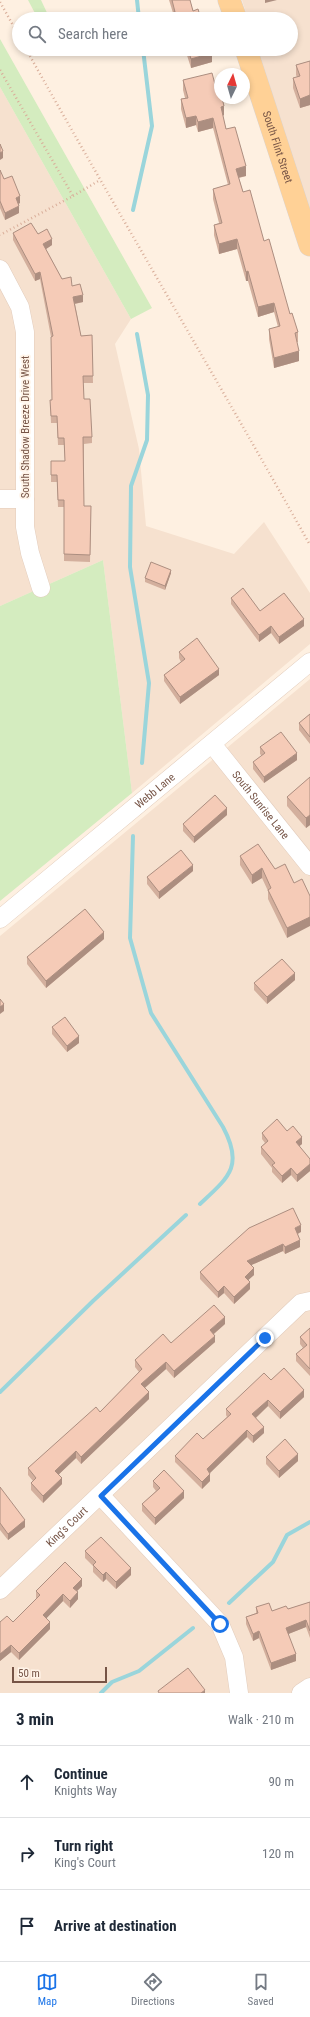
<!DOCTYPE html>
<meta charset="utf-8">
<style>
:root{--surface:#fff;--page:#f6f6f7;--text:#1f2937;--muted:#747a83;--line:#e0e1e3;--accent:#1a73e8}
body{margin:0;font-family:"Roboto Condensed",sans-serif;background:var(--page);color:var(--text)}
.compass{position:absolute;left:214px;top:68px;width:36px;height:36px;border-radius:50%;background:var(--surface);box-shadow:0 2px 6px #0003;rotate:5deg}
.scale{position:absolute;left:12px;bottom:10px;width:95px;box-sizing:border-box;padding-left:4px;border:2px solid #765446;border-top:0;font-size:11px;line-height:14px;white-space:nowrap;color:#765446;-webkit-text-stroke:3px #fff4e8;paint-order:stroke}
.stop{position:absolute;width:12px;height:12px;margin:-9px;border:3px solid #1a73e8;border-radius:50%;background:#fff}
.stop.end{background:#1a73e8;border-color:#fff;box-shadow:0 1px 4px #0008}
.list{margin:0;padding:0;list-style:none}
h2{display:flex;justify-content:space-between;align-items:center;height:52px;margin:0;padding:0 16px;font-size:17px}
h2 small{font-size:13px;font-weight:400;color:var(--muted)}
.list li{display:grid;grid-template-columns:26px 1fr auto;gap:12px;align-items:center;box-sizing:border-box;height:72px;padding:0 16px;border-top:1px solid var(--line)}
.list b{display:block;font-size:15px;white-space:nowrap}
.list p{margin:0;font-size:13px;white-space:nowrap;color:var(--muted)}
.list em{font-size:13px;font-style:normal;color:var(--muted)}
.icon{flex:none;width:22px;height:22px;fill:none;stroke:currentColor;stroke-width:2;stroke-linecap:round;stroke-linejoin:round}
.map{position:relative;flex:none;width:310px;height:1693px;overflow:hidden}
.search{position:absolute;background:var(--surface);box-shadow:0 2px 6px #0003;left:12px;right:12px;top:12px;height:44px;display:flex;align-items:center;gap:10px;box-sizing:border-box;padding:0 14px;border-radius:22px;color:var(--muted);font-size:15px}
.sheet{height:268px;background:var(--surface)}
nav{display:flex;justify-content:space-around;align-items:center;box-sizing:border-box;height:56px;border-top:1px solid var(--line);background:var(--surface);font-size:11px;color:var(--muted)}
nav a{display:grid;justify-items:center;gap:2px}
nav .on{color:var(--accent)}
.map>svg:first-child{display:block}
.residential{fill:#f6e1cf}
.green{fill:#d4ecbf}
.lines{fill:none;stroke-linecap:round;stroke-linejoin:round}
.stream{stroke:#9ad5db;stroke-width:4}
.minor-casing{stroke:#e2ccbc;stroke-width:19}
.major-casing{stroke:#dbd3cf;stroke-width:23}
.path{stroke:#d9ae9a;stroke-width:2.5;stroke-dasharray:1 3;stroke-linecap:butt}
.minor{stroke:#fff;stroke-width:18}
.major{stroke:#ffd196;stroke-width:22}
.wall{fill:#d3af9d}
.shaded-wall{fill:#ac8e80}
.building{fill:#f5cbb7;stroke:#ac8e80}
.route{stroke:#1a73e8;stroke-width:5}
.labels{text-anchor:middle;stroke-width:3.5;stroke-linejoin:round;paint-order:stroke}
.street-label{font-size:11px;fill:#765446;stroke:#fff4e8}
</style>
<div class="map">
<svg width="310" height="1693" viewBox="0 0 310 1693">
<rect width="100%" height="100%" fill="#fef0e1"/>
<!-- residential -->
<path class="residential" d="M242,0H310V212L258,49H291V19H248Z
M0,87L131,319L115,344L139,449L146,526L234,554L264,522L310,593V644L132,793L103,560L0,606Z
M310,679V1693H0V936Z"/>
<!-- green -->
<path class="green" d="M28,0H41L49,17L38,19Z
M0,39L152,308L131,319L0,87Z
M103,560L132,793L0,901V606Z"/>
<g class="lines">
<!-- stream -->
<path class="stream" d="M137,0L139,19
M133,210L152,126L143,49
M137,334L148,395L147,440L131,486L130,567L149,683L142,763
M133,836L130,938L151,1013L223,1127C244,1166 229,1177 200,1204
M0,1392L93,1301L186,1215
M229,1603L273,1562L287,1535L310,1522
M101,1693L112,1682L139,1671L193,1628"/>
<!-- minor casing -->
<g class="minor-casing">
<g id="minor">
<path d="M0,269L20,307L25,332V527L30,553L41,588"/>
<path d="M0,499H25"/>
<path id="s1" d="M212,744L310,866"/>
<path id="s2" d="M0,919L310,662"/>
<path d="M101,1496L220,1624L234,1657L239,1693"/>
<path id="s3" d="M0,1590L301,1303L310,1301"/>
<path d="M301,1693L310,1687"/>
</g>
</g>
<!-- major casing -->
<g class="major-casing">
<g id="major">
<path d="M229,0L236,19"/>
<path id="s4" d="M246,49L310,245"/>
</g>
</g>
<!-- path -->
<path class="path" d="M0,2L19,36
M26,49C119,215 217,379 310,545
M0,70L73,196L0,235
M73,196L100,180"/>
<!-- minor -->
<use href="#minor" class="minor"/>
<!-- major -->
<use href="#major" class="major"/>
</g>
<!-- wall -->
<path class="wall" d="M169,0H190L193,11L201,19H158V17L173,13Z
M185,49H211L212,62L191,68Z
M310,61V105L300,108L293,88V78L297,77L296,75V65Z
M183,80L216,88L224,115L223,116L226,129L246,176L239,178L243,192L264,241L290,314L298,332V342H297L299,361L274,368L269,339V329L278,327L274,312L258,317L248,281H246L237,249L219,254L214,235V225L219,223L213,199V189L228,185L213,128L198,132L196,125L186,128L181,109V99L185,98L183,90Z
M0,170L4,179L20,203L18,204L19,213L5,220L0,208Z
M13,233L38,234L52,245L46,249L62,279L72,286L83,302L75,304L81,336L92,335L93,383H83L84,399L92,437V443L84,444V506H91L90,562L64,561V507H58L57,482H51V461H65L64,445H58L57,423H51L50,400H52L51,337L40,279L35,281L13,240Z
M171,573L165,590L145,582V578Z
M231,598L260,611L304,626L279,644L271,633L259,642L231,604Z
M179,652L219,675L180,704L164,681V675L181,662L179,658Z
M310,714V744L299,730V723Z
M260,747L297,760L264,783L253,769V762L262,756L260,754Z
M310,777V825L306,828L287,806V797Z
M227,815L194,843L183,831V824Z
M240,856L275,869L294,883L287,938L268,899V891L262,878L252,884L240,865Z
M193,871L159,899L147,884V877Z
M104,939L46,988L27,964V957Z
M295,980L267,1004L254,990V983Z
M52,1027L79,1043L67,1052L52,1034Z
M287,1131L302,1144L299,1146L310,1159V1171L297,1182L291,1175L282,1183L272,1172V1168L261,1154V1147L265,1143L262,1139V1133Z
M301,1232L298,1234L300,1247L285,1254L283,1251L251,1265L254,1275L248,1280L250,1289L234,1304L224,1293L218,1298L200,1279V1272Z
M225,1324L214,1334L215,1342L174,1378L166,1369L145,1388L149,1399L81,1464L76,1458L59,1474L62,1484L43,1503L31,1490V1483L33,1481L28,1475V1468L100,1412L139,1372L135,1367V1360L171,1343Z
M310,1328V1376L296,1361V1354L303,1348L300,1344V1337Z
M271,1380L304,1397L280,1419L268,1406L256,1418L264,1433L253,1443L247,1437L209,1473L210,1481L202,1489L175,1462V1456L203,1439L227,1417L226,1415V1409Z
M266,1457L298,1461L279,1478L266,1464Z
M153,1481L184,1498L155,1525L142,1511V1504L156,1491L153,1487Z
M0,1487L25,1527L8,1540L0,1530Z
M85,1551L131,1575L116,1589L106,1579L103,1582L93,1572V1566L85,1558Z
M82,1586L77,1591L78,1599L70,1608L63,1601L46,1618L50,1629L19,1660L11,1652L0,1661V1622H13L36,1599V1591Z
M310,1602V1638L306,1627L288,1634L296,1661L271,1670L259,1638L253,1641L246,1624V1617L256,1613V1607L272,1611L288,1609Z"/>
<!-- shaded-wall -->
<path class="shaded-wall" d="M265,0H277L265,3Z
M212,53V62L191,68V59Z
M310,95V105L300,108V99Z
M224,106V115L221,116V107Z
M196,116V125L186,128V118Z
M213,118V128L198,132V122Z
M3,151V158L0,160V153Z
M246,166V176L236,178V169Z
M20,196V203L16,205V198Z
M19,206V213L5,220V213Z
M52,239V245L43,251V244Z
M237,239V249L219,254V244Z
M248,271V281H246V272Z
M40,272V279L35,281V274Z
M83,295V302L73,304V297Z
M274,303V312L258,317V307Z
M299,351V361L274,368V358Z
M171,570V573L165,590V586Z
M304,619V626L279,644V637Z
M271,626V633L259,642V635Z
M219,669V675L180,704V697Z
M297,753V760L264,783V777Z
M227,808V815L194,843V837Z
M310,815V825L306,828V818Z
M193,865V871L159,899V892Z
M262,868V878L252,884V875Z
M310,910V926L287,938V928Z
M104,932V939L46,988V981Z
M295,973V980L267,1004V997Z
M4,1004V1011L0,1014V1007Z
M79,1036V1043L67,1052V1046Z
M302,1137V1144L296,1149V1142Z
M310,1164V1171L297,1182V1175Z
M291,1168V1175L282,1183V1176Z
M301,1225V1232L295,1235V1228Z
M300,1240V1247L285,1254V1247Z
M283,1244V1251L247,1267V1261Z
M254,1268V1275L245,1283V1277Z
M250,1282V1289L234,1304V1297Z
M224,1286V1293L218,1298V1292Z
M225,1317V1324L210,1337V1330Z
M215,1336V1342L174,1378V1371Z
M166,1362V1369L141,1391V1384Z
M304,1390V1397L280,1419V1412Z
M149,1392V1399L81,1464V1457Z
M268,1400V1406L252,1421V1414Z
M264,1427V1433L253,1443V1436Z
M247,1430V1437L207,1476V1469Z
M76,1451V1458L55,1478V1471Z
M298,1454V1461L279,1478V1471Z
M210,1474V1481L202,1489V1482Z
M62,1478V1484L43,1503V1496Z
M184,1491V1498L155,1525V1518Z
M25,1520V1527L8,1540V1534Z
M131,1568V1575L116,1589V1582Z
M106,1572V1579L103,1582V1575Z
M82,1579V1586L73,1595V1588Z
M78,1592V1599L70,1608V1601Z
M63,1594V1601L43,1622V1615Z
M306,1620V1627L286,1635V1628Z
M50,1622V1629L19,1660V1653Z
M259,1631V1638L253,1641V1634Z
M11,1645V1652L0,1661V1654Z
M296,1654V1661L271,1670V1663Z
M205,1690V1693H201Z"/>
<!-- building -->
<path class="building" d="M172,0H190L193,11L198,9L201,19H158V17L175,12Z
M188,49H211L212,53L191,59Z
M310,61V95L300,99L293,78L300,76L296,65Z
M212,73L216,88L219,87L220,98H222L224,106L221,107L226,129L235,127L246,166L236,169L243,192L250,190L264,241L269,239L290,314L292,313L298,332L295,333L299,351L274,358L269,329L280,326L274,303L258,307L248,271L246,272L237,239L219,244L214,225L222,223L213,189L230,184L213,118L198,122L196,116L186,118L181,99L188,98L183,80Z
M0,144L3,151L0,153Z
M0,170L4,179L12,176L20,196L16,198L19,206L5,213L0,201Z
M31,223L38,234L47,229L52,239L43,244L62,279L71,277L72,286L80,284L83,295L73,297L81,336L92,335L93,376H83L84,399H90L92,437H83L84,506H91L90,555L64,554V500H58L57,475H51V461H65L64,438H58L57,416H51L50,400H52L51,337L53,336L40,272L35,274L13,233Z
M151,562L171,570L165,586L145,578Z
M243,588L260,611L284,593L304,619L279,637L271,626L259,635L231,598Z
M197,638L219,669L180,697L164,675L185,659L179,652Z
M310,714V737L299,723Z
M281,732L297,753L264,777L253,762L265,753L260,747Z
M310,777V815L306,818L287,797Z
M215,795L227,808L194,837L183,824Z
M258,844L275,869L285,864L294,883L302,879L310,896V917L287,928L268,890L271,888L262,868L252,875L240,856Z
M181,850L193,865L159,892L147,877Z
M85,909L104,932L46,981L27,957Z
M282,959L295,973L267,997L254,983Z
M0,999L4,1004L0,1007Z
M65,1017L79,1036L67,1046L52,1027Z
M277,1119L287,1131L293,1126L302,1137L296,1142L310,1159V1164L297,1175L291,1168L282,1176L272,1165L275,1163L261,1147L268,1141L262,1133Z
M293,1208L301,1225L295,1228L300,1240L285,1247L283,1244L247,1261L254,1268L245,1277L250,1282L234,1297L224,1286L218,1292L200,1272L249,1228Z
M214,1305L225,1317L210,1330L215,1336L174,1371L166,1362L141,1384L149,1392L81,1457L76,1451L55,1471L62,1478L43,1496L31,1483L36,1478L28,1468L96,1407L100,1412L142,1369L135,1360L163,1334L171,1343Z
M310,1328V1369L296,1354L307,1345L300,1337Z
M284,1368L304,1390L280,1412L268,1400L252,1414L264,1427L253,1436L247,1430L207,1469L210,1474L202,1482L175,1456L197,1433L203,1439L231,1414L226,1409L264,1373L271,1380Z
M285,1439L298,1454L279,1471L266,1457Z
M164,1470L184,1491L155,1518L142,1504L160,1488L153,1481Z
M0,1487L25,1520L8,1534L0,1523Z
M101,1537L131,1568L116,1582L106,1572L103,1575L93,1565L96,1562L85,1551Z
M65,1562L82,1579L73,1588L78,1592L70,1601L63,1594L43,1615L50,1622L19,1653L11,1645L0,1654V1622L7,1616L13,1622L40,1595L36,1591Z
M310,1602V1631L306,1620L286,1628L296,1654L271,1663L259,1631L253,1634L246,1617L258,1613L256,1607L269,1603L272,1611L286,1606L288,1609Z
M188,1668L205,1690L201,1693H159L158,1691Z"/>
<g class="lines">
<!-- route -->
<path class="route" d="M220,1624L101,1496L265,1338"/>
</g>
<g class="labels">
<!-- street labels -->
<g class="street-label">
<text dy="4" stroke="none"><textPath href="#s4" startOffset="103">South Flint Street</textPath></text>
<text transform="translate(25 427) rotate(-90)" y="4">South Shadow Breeze Drive West</text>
<text dy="4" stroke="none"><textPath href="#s2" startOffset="201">Webb Lane</textPath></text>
<text dy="4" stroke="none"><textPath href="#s1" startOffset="78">South Sunrise Lane</textPath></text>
<text dy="4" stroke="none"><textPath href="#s3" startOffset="92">King's Court</textPath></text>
</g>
</g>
</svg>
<svg class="compass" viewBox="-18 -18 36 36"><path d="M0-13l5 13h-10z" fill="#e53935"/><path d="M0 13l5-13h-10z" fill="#747a83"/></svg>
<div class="scale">50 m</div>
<div class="stop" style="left:220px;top:1624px"></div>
<div class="stop end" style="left:265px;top:1338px"></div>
<div class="search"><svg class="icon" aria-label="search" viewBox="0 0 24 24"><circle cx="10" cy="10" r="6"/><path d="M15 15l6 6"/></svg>Search here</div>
</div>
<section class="sheet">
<h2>3 min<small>Walk · 210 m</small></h2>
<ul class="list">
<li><svg class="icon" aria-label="ahead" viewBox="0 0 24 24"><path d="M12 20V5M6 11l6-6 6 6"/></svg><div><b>Continue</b><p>Knights Way</p></div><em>90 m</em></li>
<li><svg class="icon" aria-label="right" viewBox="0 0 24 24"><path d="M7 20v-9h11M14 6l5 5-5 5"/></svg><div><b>Turn right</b><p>King's Court</p></div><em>120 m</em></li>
<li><svg class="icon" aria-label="arrive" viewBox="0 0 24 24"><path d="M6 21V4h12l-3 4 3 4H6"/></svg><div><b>Arrive at destination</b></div></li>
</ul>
</section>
<nav>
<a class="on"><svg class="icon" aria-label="map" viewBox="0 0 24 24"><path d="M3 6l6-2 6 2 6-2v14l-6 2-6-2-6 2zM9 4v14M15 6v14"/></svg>Map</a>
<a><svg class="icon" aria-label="directions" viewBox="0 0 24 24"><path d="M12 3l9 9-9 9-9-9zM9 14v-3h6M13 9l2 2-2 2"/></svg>Directions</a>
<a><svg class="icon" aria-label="saved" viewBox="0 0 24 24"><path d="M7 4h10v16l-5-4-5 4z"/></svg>Saved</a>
</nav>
